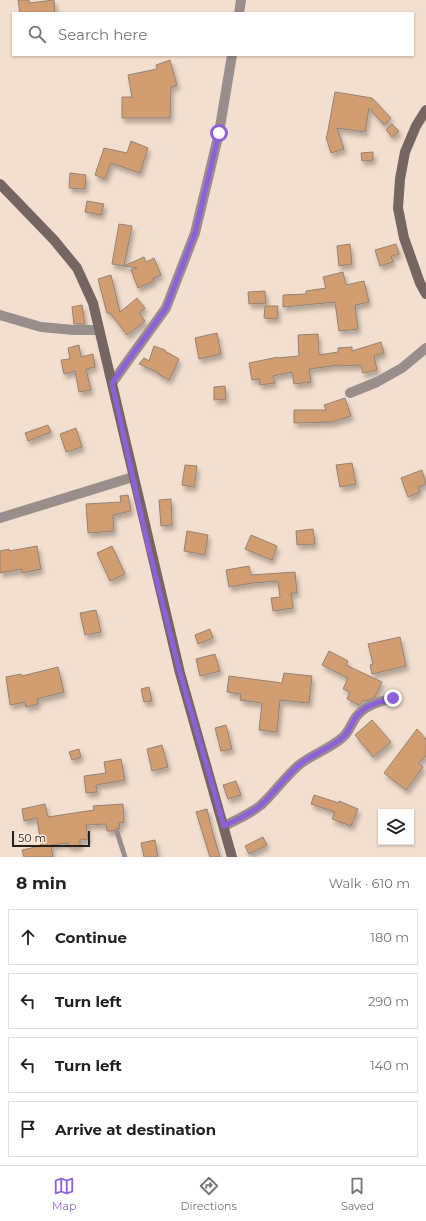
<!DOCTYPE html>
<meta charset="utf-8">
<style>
:root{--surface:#fff;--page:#f2f2f2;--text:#202124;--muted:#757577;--line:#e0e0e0;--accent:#8e60da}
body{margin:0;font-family:Montserrat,sans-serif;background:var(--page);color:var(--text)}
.controls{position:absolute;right:12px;bottom:12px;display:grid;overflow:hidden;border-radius:0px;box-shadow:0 1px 3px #0004}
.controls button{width:36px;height:36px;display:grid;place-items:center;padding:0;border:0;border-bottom:1px solid var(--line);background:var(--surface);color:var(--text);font:20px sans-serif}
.scale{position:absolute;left:12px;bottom:10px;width:78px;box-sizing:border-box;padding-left:4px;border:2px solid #27201a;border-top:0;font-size:11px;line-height:14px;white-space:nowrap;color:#27201a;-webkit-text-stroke:3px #fdede0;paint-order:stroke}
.stop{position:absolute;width:12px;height:12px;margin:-9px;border:3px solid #8e60da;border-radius:50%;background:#fff}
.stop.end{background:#8e60da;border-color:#fff;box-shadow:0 1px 4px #0008}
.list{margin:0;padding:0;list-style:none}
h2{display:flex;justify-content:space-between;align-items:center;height:52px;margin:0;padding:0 16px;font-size:17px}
h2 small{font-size:13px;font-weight:400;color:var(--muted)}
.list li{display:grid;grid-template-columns:26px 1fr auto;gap:12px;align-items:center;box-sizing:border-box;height:56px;margin:0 8px 8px;padding:0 8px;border:1px solid var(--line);border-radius:0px}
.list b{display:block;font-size:15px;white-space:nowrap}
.list em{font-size:13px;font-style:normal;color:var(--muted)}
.icon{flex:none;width:22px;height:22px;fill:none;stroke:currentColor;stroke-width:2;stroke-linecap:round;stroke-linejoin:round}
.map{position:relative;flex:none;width:426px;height:857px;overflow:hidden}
.search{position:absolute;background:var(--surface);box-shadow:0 1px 3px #0004;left:12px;right:12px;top:12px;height:44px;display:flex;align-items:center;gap:10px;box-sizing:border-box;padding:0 14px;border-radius:0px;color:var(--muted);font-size:15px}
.sheet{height:308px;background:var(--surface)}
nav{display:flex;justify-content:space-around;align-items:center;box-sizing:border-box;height:56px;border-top:1px solid var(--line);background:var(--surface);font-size:11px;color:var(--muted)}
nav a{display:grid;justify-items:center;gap:2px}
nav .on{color:var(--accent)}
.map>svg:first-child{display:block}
.building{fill:#d29d6f;stroke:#948274;filter:url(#shadow)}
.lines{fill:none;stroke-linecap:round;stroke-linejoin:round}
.service{stroke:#998e8b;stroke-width:5}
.minor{stroke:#998e8b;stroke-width:10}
.tertiary{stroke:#998e8b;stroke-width:10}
.secondary{stroke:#766662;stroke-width:10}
.route{stroke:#8e60da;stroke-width:5}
</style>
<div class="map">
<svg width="426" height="857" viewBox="0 0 426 857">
<defs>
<filter id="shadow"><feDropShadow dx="2.5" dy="4.5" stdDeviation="2" flood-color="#0004"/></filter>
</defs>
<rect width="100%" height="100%" fill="#f3dfcf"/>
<!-- building -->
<path class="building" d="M18,0H29V3L54,0L55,13H20Z
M170,60L177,85L171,87L170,118H122V97H132L128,75L157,69L156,65Z
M335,92L372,98L391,118L384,125L369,108L365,132L337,128L344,149L331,153L326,137L327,136Z
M392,124L399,131L392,137L386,130Z
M131,141L148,148L140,173L111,163L105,179L95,175L104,148L127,153Z
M373,152V160L362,161L361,153Z
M70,173L86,175L85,189L69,188Z
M87,201L104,204L101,215L85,212Z
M119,224L132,226L124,266L144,257L146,262L154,258L161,275L153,278L154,281L138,288L131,270L137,268L112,264Z
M350,244L352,264L339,266L337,246Z
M396,244L399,254L391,256L393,262L380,266L375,250Z
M343,272L346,285L364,281L369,302L355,305L358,329L339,331L335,302L283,307V295L306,294V291L326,288L323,277Z
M111,275L120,312L137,298L145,308L139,313L145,321L127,335L110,313H107L98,279Z
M265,291L266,303L249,304L248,292Z
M82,305L85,324H74L72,307Z
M265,306H278L277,319L264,318Z
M217,333L221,354L199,359L195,338Z
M318,334L319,355L338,352V348L352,347V351L381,342L384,353L374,356L377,370L363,373L361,365L339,366V365L309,369L311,382L294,384L292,372L273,376L275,383L260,385L259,379L252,380L249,363L278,357V358L299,356L298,335Z
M79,345L81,357L93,354L95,367L86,369L91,390L79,392L75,371L64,374L61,360L70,359L68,348Z
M154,346L165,350V351L179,359L169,380L158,374L159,373L139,364L144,358L149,361Z
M225,386L226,399L214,400V387Z
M345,398L351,416L332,422L294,423V410H326L324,405Z
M48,425L51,432L28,441L25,433Z
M76,428L82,447L66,452L60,434Z
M352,463L356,484L340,487L336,465Z
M185,465L197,466L194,487L182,485Z
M422,470L426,484L418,487L420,492L408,497L401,478Z
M128,495L131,511L113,515L114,531L88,533L86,504L121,502L120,496Z
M171,499L172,525L161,526L159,500Z
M313,529L315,544L297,545L296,531Z
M187,531L208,535L205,555L184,551Z
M251,535L277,546L272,560L245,549Z
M37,546L41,569L22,573V569L0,573V551L9,549V551Z
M112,546L125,574L110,581L97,553Z
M249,566L251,575L295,572L297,593H291L293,608L273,611L271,598L280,597L278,581L253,583L229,587L226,570Z
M96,610L101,632L85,635L80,613Z
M210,629L213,638L198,644L195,635Z
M400,637L406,666L372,674L370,665L373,664L368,644Z
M329,651L348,661L346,665L382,682L375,697L366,701L363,700L359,705L347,699L350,692L343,689L348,678L322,665Z
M215,654L220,671L200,676L196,659Z
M58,667L64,692L37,699L38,704L26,707L25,702L10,705L6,677L21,674L22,676Z
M284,673L312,676L309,703L280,700L277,732L259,730L262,703L240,700L241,694L227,692L229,676L282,683Z
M149,687L152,701L144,702L141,689Z
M372,720L391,742L373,757L355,735Z
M226,725L232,749L221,751L215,728Z
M417,729L426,739V756L418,763L423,767L406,790L384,773Z
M162,745L168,767L152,771L147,749Z
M79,749L81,757L72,760L69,752Z
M121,759L125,780L96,785L97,792L86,793L84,776L106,773L104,762Z
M236,781L241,795L228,799L223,785Z
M314,795L339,803V801L358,809L351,826L332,819L335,812L311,804Z
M45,804L48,817L94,810L93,806L123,804L124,822L119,823L120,829L116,828L113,831H107L106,824L86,825L88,839L80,840V846L69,847L68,843L51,845L53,857H24L22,850L41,846L37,818L24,821L22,809Z
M207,809L212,830L220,857H210L196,812Z
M263,837L267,845L249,854L245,846Z
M155,840L158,857H144L141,843Z"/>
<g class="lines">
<!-- service -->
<path class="service" d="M117,832L125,857"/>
<!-- minor -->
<path class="minor" d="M0,315L41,327L74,330H99
M350,393L377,382L402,368L426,348
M0,518L133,477
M224,826C236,820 250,814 261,805C274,793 285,777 299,765C312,754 330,749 343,737C349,732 351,724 356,717C365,705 379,702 393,698"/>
<!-- tertiary -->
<path class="tertiary" d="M239,13L241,0
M112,383L166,308L195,233L219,133L232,55"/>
<!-- secondary -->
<path class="secondary" d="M426,110L416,126L405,152L400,179L398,208L404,238L420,283L426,294
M0,184L54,240L77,268L93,303L180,673L232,857"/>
</g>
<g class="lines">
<!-- route -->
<path class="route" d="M219,133L195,233L166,308L112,383L147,541L180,673L224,826C236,820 250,814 261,805C274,793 285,777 299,765C312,754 330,749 343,737C349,732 351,724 356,717C365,705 379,702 393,698"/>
</g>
</svg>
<div class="controls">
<button><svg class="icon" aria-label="layers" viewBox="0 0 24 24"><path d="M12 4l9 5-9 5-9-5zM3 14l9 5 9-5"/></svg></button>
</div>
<div class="scale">50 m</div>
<div class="stop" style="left:219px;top:133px"></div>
<div class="stop end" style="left:393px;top:698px"></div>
<div class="search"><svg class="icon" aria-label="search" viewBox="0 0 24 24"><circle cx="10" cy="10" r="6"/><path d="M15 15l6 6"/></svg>Search here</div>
</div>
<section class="sheet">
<h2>8 min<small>Walk · 610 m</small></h2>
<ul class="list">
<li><svg class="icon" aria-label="ahead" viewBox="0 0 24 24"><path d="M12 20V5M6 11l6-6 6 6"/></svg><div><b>Continue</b></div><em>180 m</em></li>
<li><svg class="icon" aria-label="left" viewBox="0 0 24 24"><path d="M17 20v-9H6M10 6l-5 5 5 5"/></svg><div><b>Turn left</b></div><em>290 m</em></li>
<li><svg class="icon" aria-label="left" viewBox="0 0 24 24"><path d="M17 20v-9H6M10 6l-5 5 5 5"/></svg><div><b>Turn left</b></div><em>140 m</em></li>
<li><svg class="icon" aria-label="arrive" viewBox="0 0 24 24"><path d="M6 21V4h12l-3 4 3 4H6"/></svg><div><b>Arrive at destination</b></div></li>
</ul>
</section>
<nav>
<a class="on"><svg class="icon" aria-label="map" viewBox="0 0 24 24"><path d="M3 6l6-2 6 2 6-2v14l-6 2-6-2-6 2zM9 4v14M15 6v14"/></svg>Map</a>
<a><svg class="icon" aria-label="directions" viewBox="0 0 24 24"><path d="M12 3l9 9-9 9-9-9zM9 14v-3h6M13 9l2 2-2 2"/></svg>Directions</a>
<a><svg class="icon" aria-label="saved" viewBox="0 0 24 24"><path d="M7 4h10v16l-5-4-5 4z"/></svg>Saved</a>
</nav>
